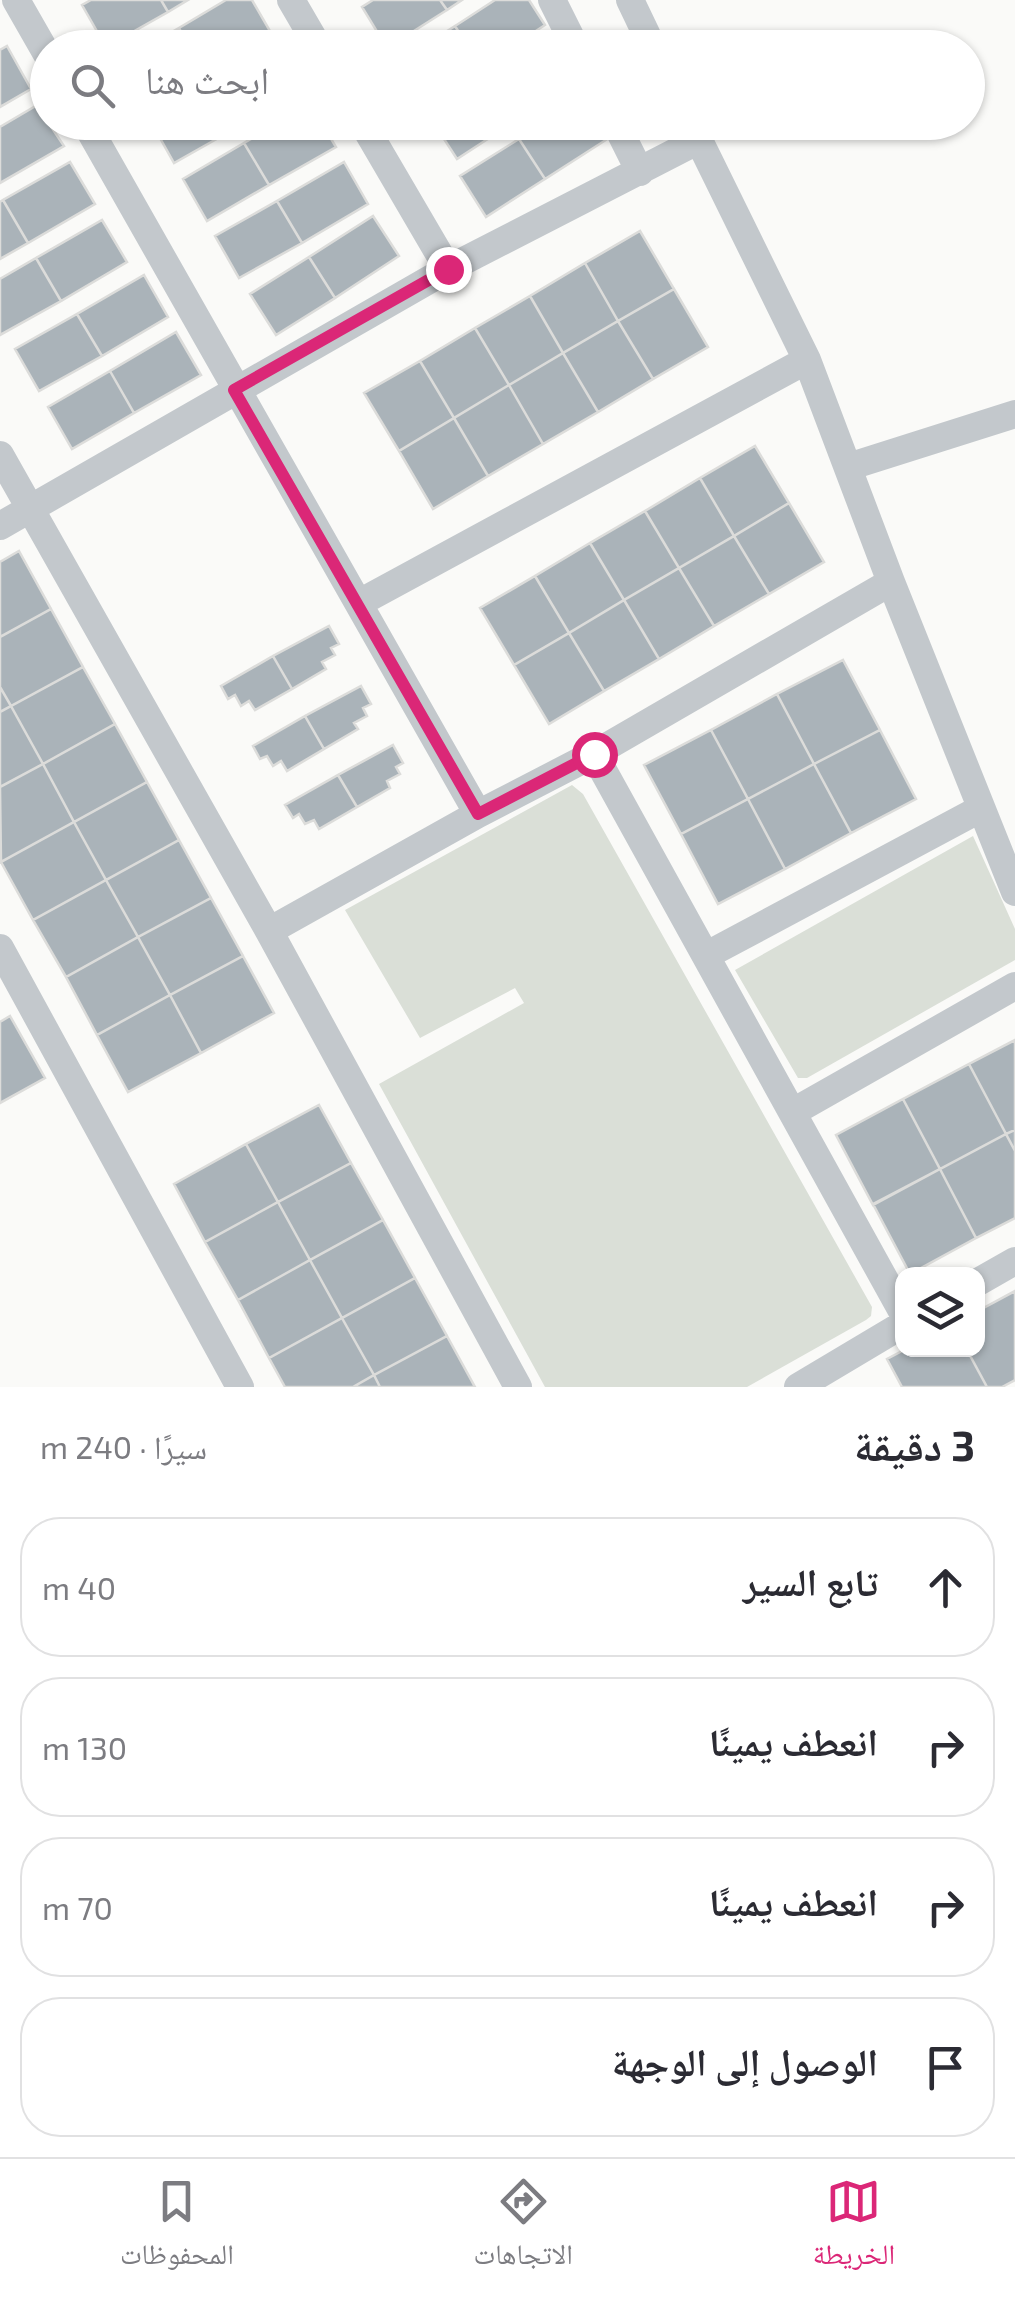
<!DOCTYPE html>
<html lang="ar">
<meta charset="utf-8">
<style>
:root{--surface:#fff;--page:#f7f7f7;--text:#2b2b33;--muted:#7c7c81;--line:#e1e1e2;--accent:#db2777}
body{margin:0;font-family:"Exo 2","Noto Naskh Arabic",sans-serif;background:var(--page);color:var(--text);direction:rtl}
.controls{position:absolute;right:30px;bottom:30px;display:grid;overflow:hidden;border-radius:20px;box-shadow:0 2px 8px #0004}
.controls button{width:90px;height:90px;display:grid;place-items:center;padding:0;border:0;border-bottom:2px solid var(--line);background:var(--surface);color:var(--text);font:50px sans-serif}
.stop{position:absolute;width:30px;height:30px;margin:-22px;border:8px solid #db2777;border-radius:50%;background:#fff}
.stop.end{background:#db2777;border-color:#fff;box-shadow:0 2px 10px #0008}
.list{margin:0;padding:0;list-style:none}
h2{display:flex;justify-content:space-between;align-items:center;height:130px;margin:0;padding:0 40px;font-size:42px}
h2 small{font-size:32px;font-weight:400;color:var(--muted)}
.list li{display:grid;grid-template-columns:65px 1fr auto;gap:30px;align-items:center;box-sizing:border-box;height:140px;margin:0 20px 20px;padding:0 20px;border:2px solid var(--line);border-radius:40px}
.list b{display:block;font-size:38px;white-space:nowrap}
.list em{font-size:32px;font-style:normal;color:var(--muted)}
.icon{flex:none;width:55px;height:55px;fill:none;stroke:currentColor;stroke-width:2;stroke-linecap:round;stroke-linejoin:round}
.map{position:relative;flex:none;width:1015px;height:1387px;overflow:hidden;direction:ltr}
.search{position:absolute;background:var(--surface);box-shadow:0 2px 8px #0004;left:30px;right:30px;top:30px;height:110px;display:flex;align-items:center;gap:25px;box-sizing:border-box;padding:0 35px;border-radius:55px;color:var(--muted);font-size:38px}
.sheet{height:770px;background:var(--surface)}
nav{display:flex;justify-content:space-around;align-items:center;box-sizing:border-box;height:140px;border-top:2px solid var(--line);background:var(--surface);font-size:28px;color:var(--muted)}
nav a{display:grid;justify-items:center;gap:5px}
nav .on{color:var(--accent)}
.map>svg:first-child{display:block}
.green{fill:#dadfd7}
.building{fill:#aab3b9;stroke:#dcdcda;stroke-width:2.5}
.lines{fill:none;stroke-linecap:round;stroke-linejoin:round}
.minor{stroke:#c3c8cc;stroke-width:28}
.route{stroke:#db2777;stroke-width:12}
</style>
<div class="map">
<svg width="1015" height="1387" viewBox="0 0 1015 1387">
<rect width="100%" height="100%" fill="#fafaf8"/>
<!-- green -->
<path class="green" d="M572,785L583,794L872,1307L871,1316L866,1320L747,1387H545L379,1084L524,1003L515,988L420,1038L345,910Z
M973,836L1015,929V960L807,1078H798L735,970Z"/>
<!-- building -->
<path class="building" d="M91,0H161L168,12L106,47L82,5Z
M161,0H188L168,12Z
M226,0H252L270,31L242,48H190L179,28Z
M373,0H440L447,10L387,48L362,7Z
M440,0H462L447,10Z
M495,0H529L545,25L510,48H469L455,26Z
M455,26L469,48H421Z
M179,28L190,48H144Z
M7,46L31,89L0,107V50Z
M39,104L48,122L64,146L0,183V127Z
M151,122H233L236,128L174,163Z
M280,122H321L336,147L269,185L244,143Z
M433,122H514L457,159Z
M544,122H598L609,138L545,179L519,139Z
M519,139L545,179L486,217L460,176Z
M244,143L269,185L207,221L183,179Z
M70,162L95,204L28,243L3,200Z
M344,162L368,204L302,243L277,201Z
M3,200L28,243L0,259V202Z
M277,201L302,243L239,278L215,236Z
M373,216L399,256L335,298L309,257Z
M102,220L127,262L61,301L36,258Z
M640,231L674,289L618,321L585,263Z
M309,257L335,298L276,335L250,294Z
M36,258L61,301L0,335V279Z
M585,263L618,321L563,353L530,296Z
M144,275L168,317L102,356L77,314Z
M674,289L708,347L653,379L618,321Z
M530,296L563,353L509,385L475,328Z
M77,314L102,356L39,391L15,349Z
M618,321L653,379L598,412L563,353Z
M475,328L509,385L454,418L420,361Z
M176,332L201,375L134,413L110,371Z
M563,353L598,412L543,444L509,385Z
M420,361L454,418L399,451L364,393Z
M110,371L134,413L72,449L48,407Z
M509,385L543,444L488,476L454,418Z
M454,418L488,476L433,509L399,451Z
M755,446L789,503L734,536L700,478Z
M700,478L734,536L679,568L645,511Z
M789,503L824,562L769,594L734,536Z
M645,511L679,568L624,600L590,543Z
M734,536L769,594L714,626L679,568Z
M590,543L624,600L569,633L535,576Z
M19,551L51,609L0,637V562Z
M679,568L714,626L659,659L624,600Z
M535,576L569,633L514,665L480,608Z
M624,600L659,659L604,691L569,633Z
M51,609L83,667L11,706L0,687V637Z
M329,626L339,644L331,648L335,655L322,662L326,669L292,689L273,656Z
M569,633L604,691L549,724L514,665Z
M273,656L292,689L255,710L249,701L241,706L235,695L228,699L221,686Z
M843,660L880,730L814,764L777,694Z
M83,667L115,724L43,764L11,706Z
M361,686L371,704L363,708L367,716L354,723L358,729L324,749L305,716Z
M0,687L11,706L0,712Z
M777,694L814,764L748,799L711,730Z
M11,706L43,764L0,787V712Z
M305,716L324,749L287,771L281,761L273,766L267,756L260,759L253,746Z
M115,724L147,782L74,822L43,764Z
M711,730L748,799L681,834L644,765Z
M880,730L916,799L851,833L814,764Z
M393,745L403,763L396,767L400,774L387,781L390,788L357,807L338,775Z
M43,764L74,822L1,862L0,787Z
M814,764L851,833L785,869L748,799Z
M338,775L357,807L319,829L314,820L305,824L299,814L293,818L285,805Z
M147,782L179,840L106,880L74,822Z
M748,799L785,869L718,904L681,834Z
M74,822L106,880L33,920L1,862Z
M179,840L211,898L138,937L106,880Z
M106,880L138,937L66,977L33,920Z
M211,898L243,956L170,995L138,937Z
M138,937L170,995L97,1035L66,977Z
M243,956L274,1013L201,1053L170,995Z
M170,995L201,1053L128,1092L97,1035Z
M10,1016L45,1078L0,1103V1022Z
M1015,1040V1130L1006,1134L969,1064Z
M969,1064L1006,1134L940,1169L903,1099Z
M903,1099L940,1169L873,1205L836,1135Z
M319,1105L351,1163L278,1202L246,1144Z
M1015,1130V1151L1006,1134Z
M1006,1134L1015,1151V1218L976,1238L940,1169Z
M246,1144L278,1202L205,1242L174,1184Z
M351,1163L383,1220L310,1260L278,1202Z
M940,1169L976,1238L910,1274L873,1204Z
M278,1202L310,1260L238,1300L205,1242Z
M383,1220L415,1278L342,1318L310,1260Z
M310,1260L342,1318L269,1358L238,1300Z
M415,1278L447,1336L374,1375L342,1318Z
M1015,1291V1380L1002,1387H987L967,1350H978V1311Z
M342,1318L374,1375L353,1387H285L269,1358Z
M447,1336L475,1387H380L374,1375Z
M904,1350H967L987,1387H902L887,1359Z
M374,1375L380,1387H353Z"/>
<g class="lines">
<!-- minor -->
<path class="minor" d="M16,0L48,56
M291,0L319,48
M552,0L576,48
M630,0L653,48
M85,122L478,814
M362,122L448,269
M615,122L640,172
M690,122L807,360L891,582L1015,892
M0,455L269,931L518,1387
M848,467L1015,414
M0,526L448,269L699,140
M359,603L807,360
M594,754L902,1311
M269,931L478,814L594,754L891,582
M0,948L240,1387
M707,955L980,809
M793,1112L1015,986
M978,1282L1015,1261
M798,1387L902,1325"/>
</g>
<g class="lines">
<!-- route -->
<path class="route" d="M448,269L234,390L478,814L594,754"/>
</g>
</svg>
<div class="controls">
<button><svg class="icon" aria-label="layers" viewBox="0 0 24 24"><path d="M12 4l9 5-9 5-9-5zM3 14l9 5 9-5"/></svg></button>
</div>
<div class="stop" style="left:594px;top:754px"></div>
<div class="stop end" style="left:448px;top:269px"></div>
<div class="search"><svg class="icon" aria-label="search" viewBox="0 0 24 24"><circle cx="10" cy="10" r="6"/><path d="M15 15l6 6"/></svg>ابحث هنا</div>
</div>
<section class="sheet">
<h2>3 دقيقة<small>سيرًا · 240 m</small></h2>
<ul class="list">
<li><svg class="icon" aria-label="ahead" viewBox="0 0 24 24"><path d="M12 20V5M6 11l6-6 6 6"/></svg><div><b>تابع السير</b></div><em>40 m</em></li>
<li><svg class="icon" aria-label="right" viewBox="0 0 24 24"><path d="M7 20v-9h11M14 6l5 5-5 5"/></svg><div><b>انعطف يمينًا</b></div><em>130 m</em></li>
<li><svg class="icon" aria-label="right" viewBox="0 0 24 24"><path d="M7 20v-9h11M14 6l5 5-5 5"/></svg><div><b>انعطف يمينًا</b></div><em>70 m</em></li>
<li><svg class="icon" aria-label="arrive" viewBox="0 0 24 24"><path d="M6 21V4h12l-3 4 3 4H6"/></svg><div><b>الوصول إلى الوجهة</b></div></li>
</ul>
</section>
<nav>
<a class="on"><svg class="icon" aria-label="map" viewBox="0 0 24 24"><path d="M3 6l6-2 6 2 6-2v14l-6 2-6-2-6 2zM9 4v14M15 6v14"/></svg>الخريطة</a>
<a><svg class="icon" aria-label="directions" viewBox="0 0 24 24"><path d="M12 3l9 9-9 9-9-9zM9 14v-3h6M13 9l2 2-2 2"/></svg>الاتجاهات</a>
<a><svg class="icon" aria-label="saved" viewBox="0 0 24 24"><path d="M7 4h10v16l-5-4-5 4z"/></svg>المحفوظات</a>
</nav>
